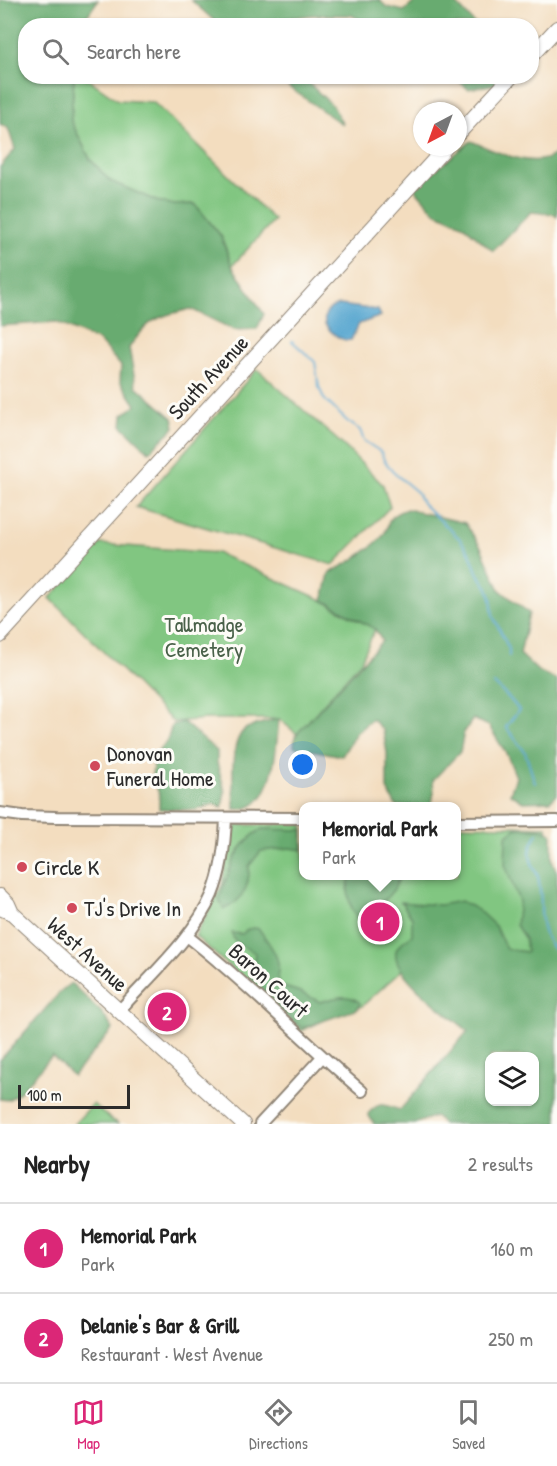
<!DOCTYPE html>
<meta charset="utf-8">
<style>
:root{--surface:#fff;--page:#f6f6f6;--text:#222;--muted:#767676;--line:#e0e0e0;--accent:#db2777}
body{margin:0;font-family:"Patrick Hand",sans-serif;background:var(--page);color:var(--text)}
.controls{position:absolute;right:18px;bottom:18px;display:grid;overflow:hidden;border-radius:12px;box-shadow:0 2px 4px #0004}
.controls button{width:54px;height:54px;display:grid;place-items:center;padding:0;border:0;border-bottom:2px solid var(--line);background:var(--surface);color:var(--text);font:30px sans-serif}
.compass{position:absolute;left:413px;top:102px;width:54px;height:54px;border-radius:50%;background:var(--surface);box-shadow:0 2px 4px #0004;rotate:221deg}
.scale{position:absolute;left:18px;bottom:15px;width:112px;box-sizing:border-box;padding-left:6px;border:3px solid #2b2b2b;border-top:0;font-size:16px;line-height:21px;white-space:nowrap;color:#2b2b2b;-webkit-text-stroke:4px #fdfcf7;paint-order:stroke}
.you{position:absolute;left:303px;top:765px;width:21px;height:21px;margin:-15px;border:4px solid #fff;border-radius:50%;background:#1a73e8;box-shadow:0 0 0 9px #1a73e833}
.badge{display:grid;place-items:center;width:39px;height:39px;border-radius:50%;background:var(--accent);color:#fff;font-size:20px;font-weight:700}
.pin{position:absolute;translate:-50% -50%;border:3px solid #fff;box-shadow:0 2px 6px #0006}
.popup{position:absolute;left:299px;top:802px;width:162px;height:78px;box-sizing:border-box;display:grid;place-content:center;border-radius:12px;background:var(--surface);filter:drop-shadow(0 2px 4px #0005);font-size:20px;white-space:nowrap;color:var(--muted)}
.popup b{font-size:22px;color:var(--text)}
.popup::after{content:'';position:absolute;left:50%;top:100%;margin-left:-12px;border:12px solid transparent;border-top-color:var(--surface)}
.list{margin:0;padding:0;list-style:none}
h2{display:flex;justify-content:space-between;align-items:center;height:78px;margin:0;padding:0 24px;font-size:26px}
h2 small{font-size:20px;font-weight:400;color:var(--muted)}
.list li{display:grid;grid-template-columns:39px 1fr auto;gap:18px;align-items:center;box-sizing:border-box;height:90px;padding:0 24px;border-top:2px solid var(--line)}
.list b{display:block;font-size:22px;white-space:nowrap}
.list p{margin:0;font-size:20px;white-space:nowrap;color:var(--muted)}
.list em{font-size:20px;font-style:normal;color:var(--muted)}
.icon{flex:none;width:33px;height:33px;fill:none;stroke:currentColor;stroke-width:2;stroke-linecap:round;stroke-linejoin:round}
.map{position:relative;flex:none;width:557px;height:1124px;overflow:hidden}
.search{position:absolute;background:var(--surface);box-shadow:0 2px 4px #0004;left:18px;right:18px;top:18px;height:66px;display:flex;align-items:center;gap:15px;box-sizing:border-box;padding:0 21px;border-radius:24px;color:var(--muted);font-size:22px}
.sheet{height:258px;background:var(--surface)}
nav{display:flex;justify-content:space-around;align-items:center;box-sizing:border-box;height:84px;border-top:2px solid var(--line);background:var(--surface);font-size:16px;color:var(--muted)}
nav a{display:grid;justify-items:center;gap:3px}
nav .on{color:var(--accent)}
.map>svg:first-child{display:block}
.green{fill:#81c681;stroke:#567856;stroke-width:1.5}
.forest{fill:#68ab6f;stroke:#4a6b4d;stroke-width:1.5;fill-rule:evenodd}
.water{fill:#55a5cf;stroke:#40687d;stroke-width:1.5}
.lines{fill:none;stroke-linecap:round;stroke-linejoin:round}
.stream{stroke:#55a5cf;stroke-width:2}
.minor-casing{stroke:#8f8475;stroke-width:14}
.major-casing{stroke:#8f8475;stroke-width:16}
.minor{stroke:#fff;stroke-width:10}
.major{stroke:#fff;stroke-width:14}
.poi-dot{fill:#d1495b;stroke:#fdfcf7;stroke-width:2}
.labels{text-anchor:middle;stroke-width:6;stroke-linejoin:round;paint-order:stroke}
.street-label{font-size:22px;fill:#2b2b2b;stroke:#fdfcf7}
.park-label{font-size:22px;fill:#496149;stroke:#fdfcf7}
.poi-label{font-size:22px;fill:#2b2b2b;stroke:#fdfcf7;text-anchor:start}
</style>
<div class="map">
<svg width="557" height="1124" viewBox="0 0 557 1124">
<rect width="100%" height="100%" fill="#fdfcf7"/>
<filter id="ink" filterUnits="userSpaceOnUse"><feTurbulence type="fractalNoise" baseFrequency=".0167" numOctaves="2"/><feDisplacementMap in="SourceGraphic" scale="12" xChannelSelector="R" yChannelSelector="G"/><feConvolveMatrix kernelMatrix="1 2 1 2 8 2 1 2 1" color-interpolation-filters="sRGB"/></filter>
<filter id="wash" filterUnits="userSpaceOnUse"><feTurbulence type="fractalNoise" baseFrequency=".008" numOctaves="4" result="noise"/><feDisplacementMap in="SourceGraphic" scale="24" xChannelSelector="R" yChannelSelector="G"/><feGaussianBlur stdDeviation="1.35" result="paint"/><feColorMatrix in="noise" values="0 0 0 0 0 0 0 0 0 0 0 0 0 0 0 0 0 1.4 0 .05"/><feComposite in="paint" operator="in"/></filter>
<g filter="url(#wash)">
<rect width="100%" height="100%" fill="#f3ddbf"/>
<!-- green -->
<path class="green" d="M74,77H85L118,100L153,102L274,220L232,266L221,236L195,204L174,205L156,201L110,181L90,159L71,121Z
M257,369L343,445L383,485L390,507L333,565L136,507Z
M100,544L217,553L320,599L375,629L361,661L297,734L279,719H206L173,722L50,598Z
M303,824L304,876H457V825L547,827L557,886V954L401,971L361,1007L331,1017L301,1031L195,936L222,885L231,833L238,825Z
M93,1104L114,1122L115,1121L118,1124H74Z"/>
<!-- forest -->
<path class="forest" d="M0,0H98L81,25L26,26V76L74,77L71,121L90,159L110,181L156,201L174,205L195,204L221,236L232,266L264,314L257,329L234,330L191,309C157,317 150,317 129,348L136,386L173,418L175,427L149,452L122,426L123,415L136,405L120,381L121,366L99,341L56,322L0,326V167L15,149L8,128L0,124Z
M191,0H379L387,7L404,11L417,0H453L476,25H371L351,15H312L274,20L273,25H219Z
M277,77H302L333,106L343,125L290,88Z
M454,77H501L496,84L468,89Z
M471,141C493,150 537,173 557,152V217L553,214L531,212L493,251L462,224L435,212L414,188Z
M407,509L465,523L481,547L500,590L529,613L520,654L538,671L557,680V795L550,801L523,802L510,794L516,777L507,755L489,726L473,719L464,732L460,752L433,780L434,793L431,806H396L387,789V753L383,730L372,719L356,733L342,756L294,747L295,736L382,641L375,629L323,600L329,574C347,563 365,554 380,539C394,526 380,518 407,509Z
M279,719C276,746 276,814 234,809C234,789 227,740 247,728C253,725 271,721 279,719Z
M183,722L217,751V763L225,791L222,808L215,804L196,810L159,809V794L152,776L154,756L167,741L172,725Z
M516,828L542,829L552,833V861L557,872V1124H443L435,1116L414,1124H374L368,1114C380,1100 384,1105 400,1110L468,1031C451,1016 391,975 396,951C397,944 407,939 412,935V918L401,902L440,905L461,901L478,910L495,926L506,949L527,952L525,939L516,925L519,901L505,865L506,836ZM490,1056H534V1102H490Z
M262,829L303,830V850L290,848L261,851L249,866C250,885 243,902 224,909L219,900C228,873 235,844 262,829Z
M350,876H400L394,889L369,919H358C349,908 346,890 350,876Z
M254,928L259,929C265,938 277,952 278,963C280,974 274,974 281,986L300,992L320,1002C335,998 348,992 360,1003L358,1009L302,1028L252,985L251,980L255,953C246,947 233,945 232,933L242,934L248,929Z
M71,983L102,1013L113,1029L73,1076L52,1056L19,1093L8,1100L0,1099V1060L62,990Z"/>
<!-- water -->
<path class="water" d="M340,305L378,310L381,316L359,324L351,340C341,342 330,332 325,324C323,312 329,307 340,305Z"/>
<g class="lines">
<!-- stream -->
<path class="stream" d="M292,341L315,362L319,387L324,399L347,421L360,430L364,441L381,452L384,460L393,472L417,492L422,503L459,538L470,553L477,572L488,588L491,598L493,616L509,649V656
M494,684L510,699L519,710L506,727L525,752L535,783
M538,833C534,839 530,847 530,855C530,862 536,870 538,877C545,904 534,931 557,952"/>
</g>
</g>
<g filter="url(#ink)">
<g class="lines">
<!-- minor casing -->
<g class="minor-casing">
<path id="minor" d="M0,813L22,816L56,817L304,818
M457,822L557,821
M187,936C249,984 303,1041 362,1091
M119,1011C149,977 194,937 212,895C222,871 225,845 226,818
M260,1124L322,1057"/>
</g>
<!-- major casing -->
<g class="major-casing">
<path id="major" d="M532,55L557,28
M458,134L512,76
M0,636L446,147
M0,896L8,904L12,913
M0,908L12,913L243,1124"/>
</g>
<!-- minor -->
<use href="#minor" class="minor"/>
<!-- major -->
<use href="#major" class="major"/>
</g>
</g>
<!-- markers -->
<g class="poi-dot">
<circle cx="95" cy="766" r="6"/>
<circle cx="22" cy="867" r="6"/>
<circle cx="72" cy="908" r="6"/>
</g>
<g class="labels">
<!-- street labels -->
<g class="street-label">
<text transform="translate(208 377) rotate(-47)" y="8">South Avenue</text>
<text transform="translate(88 954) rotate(42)" y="8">West Avenue</text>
<text transform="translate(269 980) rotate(42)" y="8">Baron Court</text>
</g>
<!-- park labels -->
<g class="park-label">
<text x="204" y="632">Tallmadge<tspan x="204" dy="25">Cemetery</tspan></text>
</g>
<!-- poi labels -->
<g class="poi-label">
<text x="107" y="761">Donovan<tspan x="107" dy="25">Funeral Home</tspan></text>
<text x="34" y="875">Circle K</text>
<text x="84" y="916">TJ's Drive In</text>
</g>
</g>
</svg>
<div class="controls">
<button><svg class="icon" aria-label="layers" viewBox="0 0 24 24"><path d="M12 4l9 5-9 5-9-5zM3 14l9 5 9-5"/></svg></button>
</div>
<svg class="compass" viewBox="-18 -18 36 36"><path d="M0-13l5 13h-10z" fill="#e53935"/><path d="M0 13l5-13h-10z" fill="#767676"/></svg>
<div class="scale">100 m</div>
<div class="you"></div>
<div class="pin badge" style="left:380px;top:922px">1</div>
<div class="popup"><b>Memorial Park</b>Park</div>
<div class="pin badge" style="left:167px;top:1012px">2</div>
<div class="search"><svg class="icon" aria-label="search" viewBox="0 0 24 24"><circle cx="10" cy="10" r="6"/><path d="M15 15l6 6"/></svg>Search here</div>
</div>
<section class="sheet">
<h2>Nearby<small>2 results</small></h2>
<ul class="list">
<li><span class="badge">1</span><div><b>Memorial Park</b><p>Park</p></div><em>160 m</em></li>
<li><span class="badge">2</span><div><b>Delanie's Bar &amp; Grill</b><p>Restaurant · West Avenue</p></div><em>250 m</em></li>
</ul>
</section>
<nav>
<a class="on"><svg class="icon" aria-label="map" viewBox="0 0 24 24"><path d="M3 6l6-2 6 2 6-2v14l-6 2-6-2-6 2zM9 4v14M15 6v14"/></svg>Map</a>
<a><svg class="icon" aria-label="directions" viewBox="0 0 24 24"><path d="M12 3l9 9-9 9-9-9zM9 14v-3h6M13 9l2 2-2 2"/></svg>Directions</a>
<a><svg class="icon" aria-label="saved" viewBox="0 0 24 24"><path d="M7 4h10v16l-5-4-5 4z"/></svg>Saved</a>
</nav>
